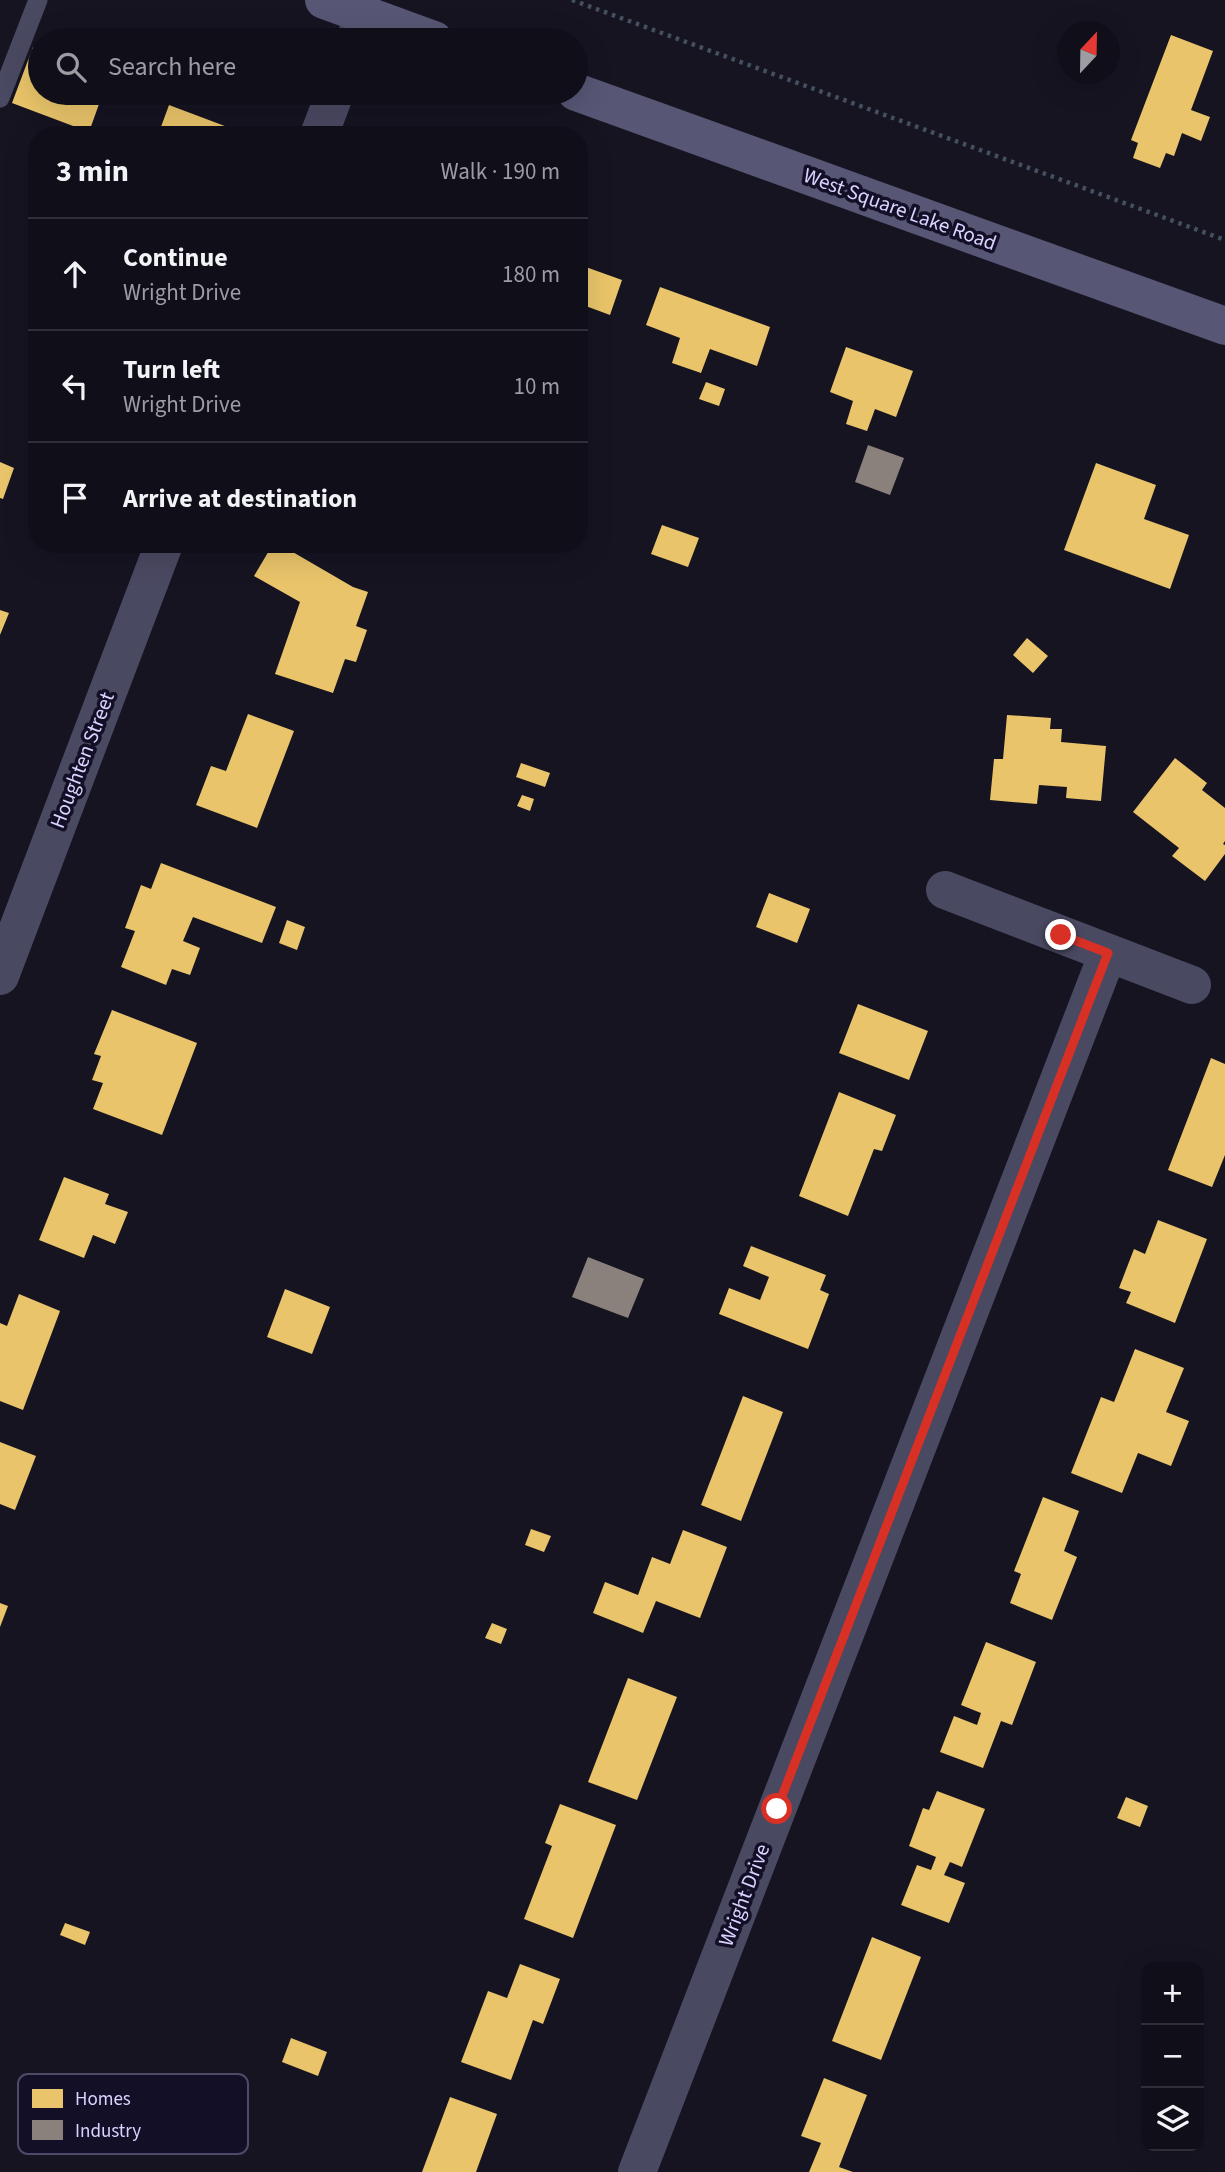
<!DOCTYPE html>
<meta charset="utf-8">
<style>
:root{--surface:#100f19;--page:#191822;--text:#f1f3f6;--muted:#9c9ca2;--line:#302f38}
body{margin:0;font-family:"Source Sans 3",sans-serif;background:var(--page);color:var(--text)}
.controls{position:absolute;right:21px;bottom:21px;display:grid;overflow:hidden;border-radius:14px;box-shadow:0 7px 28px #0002}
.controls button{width:63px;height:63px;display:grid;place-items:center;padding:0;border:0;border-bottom:2px solid var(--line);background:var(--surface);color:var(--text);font:35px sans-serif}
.compass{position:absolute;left:1057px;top:21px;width:63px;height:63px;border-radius:50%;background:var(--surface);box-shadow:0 7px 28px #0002;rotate:22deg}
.stop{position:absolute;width:21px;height:21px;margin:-16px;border:5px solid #d93025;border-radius:50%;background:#fff}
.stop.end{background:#d93025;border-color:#fff;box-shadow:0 2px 7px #0008}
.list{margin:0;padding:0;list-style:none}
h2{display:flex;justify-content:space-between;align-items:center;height:91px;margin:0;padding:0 28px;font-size:30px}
h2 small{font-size:23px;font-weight:400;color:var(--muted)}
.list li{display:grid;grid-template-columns:46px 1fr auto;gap:21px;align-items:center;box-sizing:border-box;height:112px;padding:0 28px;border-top:2px solid var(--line)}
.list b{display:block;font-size:26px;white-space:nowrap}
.list p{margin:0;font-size:23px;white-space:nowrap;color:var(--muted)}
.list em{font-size:23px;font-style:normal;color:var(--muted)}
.icon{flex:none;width:38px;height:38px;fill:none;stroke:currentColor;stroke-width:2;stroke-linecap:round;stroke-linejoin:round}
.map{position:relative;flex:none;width:1225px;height:2172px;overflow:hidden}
.search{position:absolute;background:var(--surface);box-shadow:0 7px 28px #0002;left:28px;top:28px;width:560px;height:77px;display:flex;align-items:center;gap:18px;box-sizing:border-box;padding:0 24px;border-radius:38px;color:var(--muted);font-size:26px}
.panel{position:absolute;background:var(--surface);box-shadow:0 7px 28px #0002;left:28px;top:126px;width:560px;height:427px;border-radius:28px}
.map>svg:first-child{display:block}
.homes{fill:#e9c46a}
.industry{fill:#8a817c}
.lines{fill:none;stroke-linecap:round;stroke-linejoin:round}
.path{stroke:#44505f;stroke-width:4.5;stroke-dasharray:3.5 5;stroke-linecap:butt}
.service{stroke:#4a4962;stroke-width:19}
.minor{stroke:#4a4962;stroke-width:38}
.secondary{stroke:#575674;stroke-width:38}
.route{stroke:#d93025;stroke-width:9}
.labels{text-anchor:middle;stroke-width:7;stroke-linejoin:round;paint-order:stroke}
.street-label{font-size:21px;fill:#d9d4ff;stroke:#130f26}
.key{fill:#130f26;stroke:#4e4a67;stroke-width:2}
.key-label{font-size:19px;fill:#d9d4ff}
</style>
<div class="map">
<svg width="1225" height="2172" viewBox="0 0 1225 2172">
<rect width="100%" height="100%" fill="#161421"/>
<!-- homes -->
<path class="homes" d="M1171,35L1213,51L1191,110L1210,117L1201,141L1182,133L1174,156L1166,153L1160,168L1133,158L1138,143L1131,140Z
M33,47L40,50V93H103L89,132L12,103Z
M169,105L238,131L237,135H158Z
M579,260L584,262L583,266L622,280L610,315L583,305L579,314Z
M660,287L770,327L757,366L710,349L701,373L672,363L680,338L646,325Z
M846,347L913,371L896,417L875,409L867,431L846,424L853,401L830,392Z
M706,382L725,389L719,406L699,399Z
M0,462L14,468L3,499L0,498Z
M1096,463L1156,485L1144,519L1189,535L1170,589L1064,550Z
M662,525L699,538L688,567L651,554Z
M273,544H279L353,587L368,592L356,626L367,630L356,662L345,659L333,693L275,674L300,602L254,576Z
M0,610L9,613L0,635Z
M1027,638L1048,656L1033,673L1013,655Z
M248,714L294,731L257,828L196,805L211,766L226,771Z
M1007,715L1051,718L1050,729H1062L1061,742L1106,746L1101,801L1066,798L1067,787L1039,785L1037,804L990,800L994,759H1003Z
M1175,758L1207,783L1202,790L1225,808V841L1223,844L1225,845V854L1205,881L1172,856L1179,848L1133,812Z
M521,763L550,773L545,787L516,777Z
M522,795L534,799L530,811L517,806Z
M161,863L276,907L262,943L193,917L183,941L200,948L190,975L172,969L166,985L121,967L135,931L125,928L141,885L151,889Z
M769,893L810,909L797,943L756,927Z
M287,920L305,927L297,950L279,943Z
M858,1004L928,1031L909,1080L839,1053Z
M112,1010L197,1043L162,1135L93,1109L103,1083L92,1080L101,1056L94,1054Z
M1211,1058L1225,1064V1155L1212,1187L1168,1170Z
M839,1092L896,1115L882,1151L874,1149L848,1216L799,1196Z
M64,1177L109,1194L105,1204L128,1212L115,1244L93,1235L84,1258L39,1240Z
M1158,1220L1207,1239L1175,1323L1126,1303L1131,1292L1119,1288L1134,1249L1145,1254Z
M751,1246L826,1275L820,1290L829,1294L808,1349L719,1314L729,1288L760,1300L769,1277L743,1266Z
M285,1289L330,1307L312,1354L267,1337Z
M19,1294L60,1311L23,1410L0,1401V1323L7,1326Z
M1135,1349L1184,1368L1166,1412L1189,1421L1171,1466L1138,1453L1122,1493L1071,1473L1101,1397L1114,1402Z
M743,1396L783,1412L741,1521L701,1505Z
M0,1442L36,1456L15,1510L0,1504Z
M1043,1497L1079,1511L1064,1551L1077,1557L1052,1620L1010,1603L1021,1574L1014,1571Z
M531,1529L551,1536L544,1552L525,1545Z
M683,1530L727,1547L700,1618L656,1601L643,1633L593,1613L605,1582L638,1595L652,1557L670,1564Z
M0,1603L8,1606L0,1627Z
M492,1623L507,1629L501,1644L485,1638Z
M986,1642L1036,1662L1012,1725L1001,1721L983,1768L940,1752L954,1716L977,1725L981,1713L961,1705Z
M628,1678L677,1697L637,1800L588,1782Z
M937,1791L985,1809L962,1867L950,1862L944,1875L965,1883L949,1923L901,1905L917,1865L931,1870L936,1857L909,1846L923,1808L929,1810Z
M1126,1797L1148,1806L1140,1827L1117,1818Z
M560,1804L616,1825L573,1938L524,1919L552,1846L545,1843Z
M65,1923L90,1932L85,1945L60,1935Z
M872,1937L921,1957L881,2060L832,2041Z
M520,1964L560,1979L543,2024L533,2020L511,2080L461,2062L488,1991L507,1998Z
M291,2038L327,2052L318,2076L282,2062Z
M824,2078L867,2095L839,2167L853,2172H809L821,2143L801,2136Z
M450,2097L497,2114L476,2172H422Z"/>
<!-- industry -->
<path class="industry" d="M868,445L904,458L890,495L855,482Z
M588,1257L644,1279L628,1318L572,1297Z"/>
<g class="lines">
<!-- path -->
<path class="path" d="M572,0L1225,240"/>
<!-- service -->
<path class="service" d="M0,98L38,0"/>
<!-- minor -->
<path class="minor" d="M355,40L364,15
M319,135L335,93
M945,890L1192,985
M0,976L164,544
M637,2172L1108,953"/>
<!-- secondary -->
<path class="secondary" d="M324,0L434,40
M576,92L1225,326"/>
</g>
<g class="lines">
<!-- route -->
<path class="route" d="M777,1809L1108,953L1061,935"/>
</g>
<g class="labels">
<!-- street labels -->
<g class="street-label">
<text transform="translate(900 209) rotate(20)" y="7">West Square Lake Road</text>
<text transform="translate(82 760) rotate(-69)" y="7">Houghten Street</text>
<text transform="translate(744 1895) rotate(-69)" y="7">Wright Drive</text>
</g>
</g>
<!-- legend -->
<rect x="18" y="2074" width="230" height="80" rx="10" class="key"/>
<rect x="32" y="2089" width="31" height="19" fill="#e9c46a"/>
<rect x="32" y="2120" width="31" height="20" fill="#8a817c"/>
<g class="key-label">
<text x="75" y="2105">Homes</text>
<text x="75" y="2137">Industry</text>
</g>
</svg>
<div class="controls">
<button>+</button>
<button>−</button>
<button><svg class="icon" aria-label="layers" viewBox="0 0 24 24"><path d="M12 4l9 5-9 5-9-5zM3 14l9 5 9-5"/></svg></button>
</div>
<svg class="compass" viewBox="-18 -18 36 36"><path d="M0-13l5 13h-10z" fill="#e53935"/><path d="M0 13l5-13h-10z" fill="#9c9ca2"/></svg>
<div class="stop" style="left:777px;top:1809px"></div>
<div class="stop end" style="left:1061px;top:935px"></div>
<div class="search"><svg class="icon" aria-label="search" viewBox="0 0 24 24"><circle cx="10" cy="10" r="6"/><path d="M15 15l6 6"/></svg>Search here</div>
<section class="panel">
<h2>3 min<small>Walk · 190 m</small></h2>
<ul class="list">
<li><svg class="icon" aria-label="ahead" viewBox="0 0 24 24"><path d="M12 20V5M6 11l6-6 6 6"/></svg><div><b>Continue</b><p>Wright Drive</p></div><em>180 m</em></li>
<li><svg class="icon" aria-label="left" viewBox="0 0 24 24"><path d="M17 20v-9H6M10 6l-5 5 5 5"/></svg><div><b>Turn left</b><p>Wright Drive</p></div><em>10 m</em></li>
<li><svg class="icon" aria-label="arrive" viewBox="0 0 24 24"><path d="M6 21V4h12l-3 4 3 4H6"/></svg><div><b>Arrive at destination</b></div></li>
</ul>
</section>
</div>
